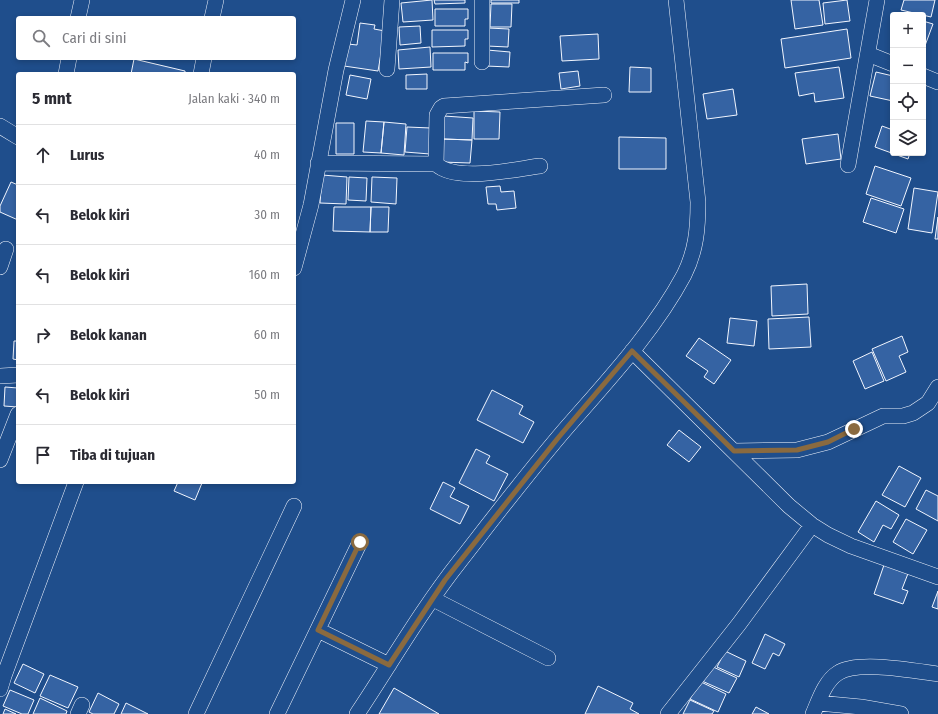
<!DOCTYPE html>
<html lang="id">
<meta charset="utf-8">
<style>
:root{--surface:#fff;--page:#f2f2f3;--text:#2b2b33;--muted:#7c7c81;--line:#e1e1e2}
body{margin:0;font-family:"Fira Sans Condensed",sans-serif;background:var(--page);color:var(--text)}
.controls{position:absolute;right:12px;top:12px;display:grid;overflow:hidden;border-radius:4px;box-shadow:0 2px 6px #0003}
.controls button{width:36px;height:36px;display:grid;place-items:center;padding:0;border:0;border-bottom:1px solid var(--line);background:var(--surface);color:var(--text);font:20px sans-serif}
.stop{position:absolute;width:12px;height:12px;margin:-9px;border:3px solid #8a6a3f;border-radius:50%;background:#fff}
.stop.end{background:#8a6a3f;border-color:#fff;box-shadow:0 1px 4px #0008}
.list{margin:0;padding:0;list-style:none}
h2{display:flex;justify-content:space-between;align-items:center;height:52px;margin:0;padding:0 16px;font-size:17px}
h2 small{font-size:13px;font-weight:400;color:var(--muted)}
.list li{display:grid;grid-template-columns:26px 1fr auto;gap:12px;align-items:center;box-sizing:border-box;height:60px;padding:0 16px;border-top:1px solid var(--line)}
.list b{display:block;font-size:15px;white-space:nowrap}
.list em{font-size:13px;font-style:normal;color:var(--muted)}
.icon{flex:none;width:22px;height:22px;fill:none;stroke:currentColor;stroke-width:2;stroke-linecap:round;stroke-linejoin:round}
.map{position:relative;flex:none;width:938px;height:714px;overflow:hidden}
.search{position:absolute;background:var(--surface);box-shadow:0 2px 6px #0003;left:16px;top:16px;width:280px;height:44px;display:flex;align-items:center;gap:10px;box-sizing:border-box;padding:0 14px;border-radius:4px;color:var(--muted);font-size:15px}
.panel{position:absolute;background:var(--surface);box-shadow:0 2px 6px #0003;left:16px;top:72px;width:280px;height:412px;border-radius:4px}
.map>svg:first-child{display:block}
.building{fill:#3563a3;stroke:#f2f6ff}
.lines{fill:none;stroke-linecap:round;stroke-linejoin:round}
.minor-casing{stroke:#f2f6ff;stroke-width:16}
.minor{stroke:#1f4e8c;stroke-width:15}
.route{stroke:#8a6a3f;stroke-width:5}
</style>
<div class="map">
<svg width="938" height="714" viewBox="0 0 938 714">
<rect width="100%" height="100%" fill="#1f4e8c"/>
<!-- building -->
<path class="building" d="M432,0L433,20L403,22L401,3Z
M434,0H465V3L435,4Z
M491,0H519V3H491Z
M791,0H819L823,25L795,29Z
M847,0L850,21L825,24L823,3Z
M904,0H935L931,17L901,10Z
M491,4H512L511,27H490Z
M435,9H468V19H465V26H435Z
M923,21L933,24L923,51Z
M360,23L375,25L374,29L385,31L378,71L344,66L348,44L357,45Z
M420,26L421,43L400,45L399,27Z
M488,28L509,29L508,47L487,46Z
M847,29L851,58L785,68L781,39Z
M432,30H468V39H465V46L432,47Z
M598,34L599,59L562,61L560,36Z
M430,47L431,67L399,69L398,50Z
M487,50L510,52L509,67L486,66Z
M433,53H468V63L465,62V70H433Z
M134,59L185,71V74H131Z
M630,67L651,68V92H629Z
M839,67L844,98L815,102L814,93L799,96L795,73Z
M578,71L580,86L561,89L559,73Z
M876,72L893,76V101L870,96Z
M427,74V89H406V75Z
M350,75L371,79L367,99L346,95Z
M733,89L737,115L707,119L703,94Z
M474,111L500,112L499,139H474Z
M444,116L473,118L472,140L443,139Z
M366,121L384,122L381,153L363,152Z
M384,122L406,124L404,155L381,153Z
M336,123H354V154H336Z
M882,126L893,130V153H910L908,159L875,147Z
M407,127L431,128L430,154L405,152Z
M838,134L841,159L806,164L802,139Z
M619,137L666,138V169H619Z
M443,139L472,140L470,163L441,162Z
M875,166L911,178L901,206L866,194Z
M322,175L347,177L346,204L320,203Z
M349,177L367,178L366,201L348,200Z
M372,177L397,178L396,204L371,202Z
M11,182L18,185V220L0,212V206Z
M500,186L501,192L514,191L516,208L497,210L496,204H488L486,187Z
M914,188L938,192L932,233L908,229Z
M871,198L904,209L896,233L863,222Z
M334,207H371L370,232L333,231Z
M371,207H389L388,232H370Z
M938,217V239H935Z
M807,284L808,314L772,316L771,286Z
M809,317L811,347L769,349L768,319Z
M730,318L757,321L754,346L727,343Z
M902,336L908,352L899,356L906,372L886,381L872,349Z
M699,338L731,360L714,384L704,377L708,371L686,356Z
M14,341H18V360L13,359Z
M872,352L884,381L865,389L853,361Z
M5,387L18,388V407L4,406Z
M492,390L523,406L519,414L534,422L523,443L477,420Z
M679,430L701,447L689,462L667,445Z
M476,449L490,456L486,463L508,474L494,501L459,483Z
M899,466L921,478L905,507L882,495Z
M178,482H199L202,483L195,500L174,491Z
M443,482L455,488L450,497L469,506L460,524L430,509Z
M926,490L938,496V521L916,509Z
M876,501L899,515L891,529L883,525L874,542L858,532Z
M906,519L927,530L913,554L893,542Z
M885,562L909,571L902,589L908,591L903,604L874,594Z
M938,591V609L932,607Z
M765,634L785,644L779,656L773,653L765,669L752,663Z
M725,651L746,661L739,677L717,667Z
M23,664L44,674L35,693L14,683Z
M709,665L737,678L729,693L702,681Z
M50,675L78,687L68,708L40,696Z
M699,681L726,694L718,712L690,699Z
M598,686L633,703L630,709L639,714H585Z
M394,688L439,714H379Z
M10,690L34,700L28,714H22L3,706Z
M98,693L119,704L114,714H93L89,712Z
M40,698L67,711L66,714H33Z
M690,700L714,711L712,714H683Z
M126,703L148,714H121Z
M756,707L769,714H752Z
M5,709L16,714H3Z"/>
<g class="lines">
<!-- minor casing -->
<g class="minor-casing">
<path id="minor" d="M482,0V62
M78,18L82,0
M212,18L216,0
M868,54L893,64
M387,69L392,0
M66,74L69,58
M201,74L204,58
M923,76L938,82
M0,126L18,137
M318,163L436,164C456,183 515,169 540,166
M436,164L437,115L441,108L444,106L604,95
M848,165L877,0
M0,267L6,249
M294,268L311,205L336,70L353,0
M632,351L789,506L812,525L828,535L851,546L938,577
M0,376L18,375
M734,451L797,450L828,442L883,416H903L913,413L928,403L938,387
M0,460L18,414
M433,599L548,658
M318,630L389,665
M0,689L4,676L76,482
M818,703L861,707L901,714
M78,714L82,705
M196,714L294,506
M277,714L360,542
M357,714C391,663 422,609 460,561C495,516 530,470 568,426C609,379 654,331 684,275C696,251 698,229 698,202L676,0
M668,714L739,624L812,525
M813,714C819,700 825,681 838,673C857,660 915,671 938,674"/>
</g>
<!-- minor -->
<use href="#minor" class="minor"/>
</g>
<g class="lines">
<!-- route -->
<path class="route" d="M360,542L318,630L389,665L445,580L558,438L632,351L734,451L797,450L828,442L854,429"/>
</g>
</svg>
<div class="controls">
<button>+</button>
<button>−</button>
<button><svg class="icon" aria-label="locate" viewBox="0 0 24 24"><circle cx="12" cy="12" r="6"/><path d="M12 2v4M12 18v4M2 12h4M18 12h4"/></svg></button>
<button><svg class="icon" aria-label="layers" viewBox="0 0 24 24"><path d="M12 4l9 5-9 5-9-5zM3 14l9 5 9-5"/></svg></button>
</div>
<div class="stop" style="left:360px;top:542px"></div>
<div class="stop end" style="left:854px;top:429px"></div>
<div class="search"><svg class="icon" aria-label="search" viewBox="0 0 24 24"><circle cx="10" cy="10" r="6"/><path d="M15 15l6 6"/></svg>Cari di sini</div>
<section class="panel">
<h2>5 mnt<small>Jalan kaki · 340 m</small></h2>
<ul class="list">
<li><svg class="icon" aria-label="ahead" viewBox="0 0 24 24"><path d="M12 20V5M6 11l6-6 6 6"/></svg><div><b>Lurus</b></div><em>40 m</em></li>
<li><svg class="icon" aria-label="left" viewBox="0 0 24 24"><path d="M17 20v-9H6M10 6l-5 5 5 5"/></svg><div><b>Belok kiri</b></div><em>30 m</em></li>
<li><svg class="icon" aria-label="left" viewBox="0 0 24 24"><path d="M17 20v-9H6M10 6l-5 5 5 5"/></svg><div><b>Belok kiri</b></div><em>160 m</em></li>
<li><svg class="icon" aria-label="right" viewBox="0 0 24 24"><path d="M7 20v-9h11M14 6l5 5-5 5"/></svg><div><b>Belok kanan</b></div><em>60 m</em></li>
<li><svg class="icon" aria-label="left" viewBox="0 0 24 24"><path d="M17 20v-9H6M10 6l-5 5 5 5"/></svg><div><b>Belok kiri</b></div><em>50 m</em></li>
<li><svg class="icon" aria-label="arrive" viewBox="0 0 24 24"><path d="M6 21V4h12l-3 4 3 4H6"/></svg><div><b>Tiba di tujuan</b></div></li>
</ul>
</section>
</div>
